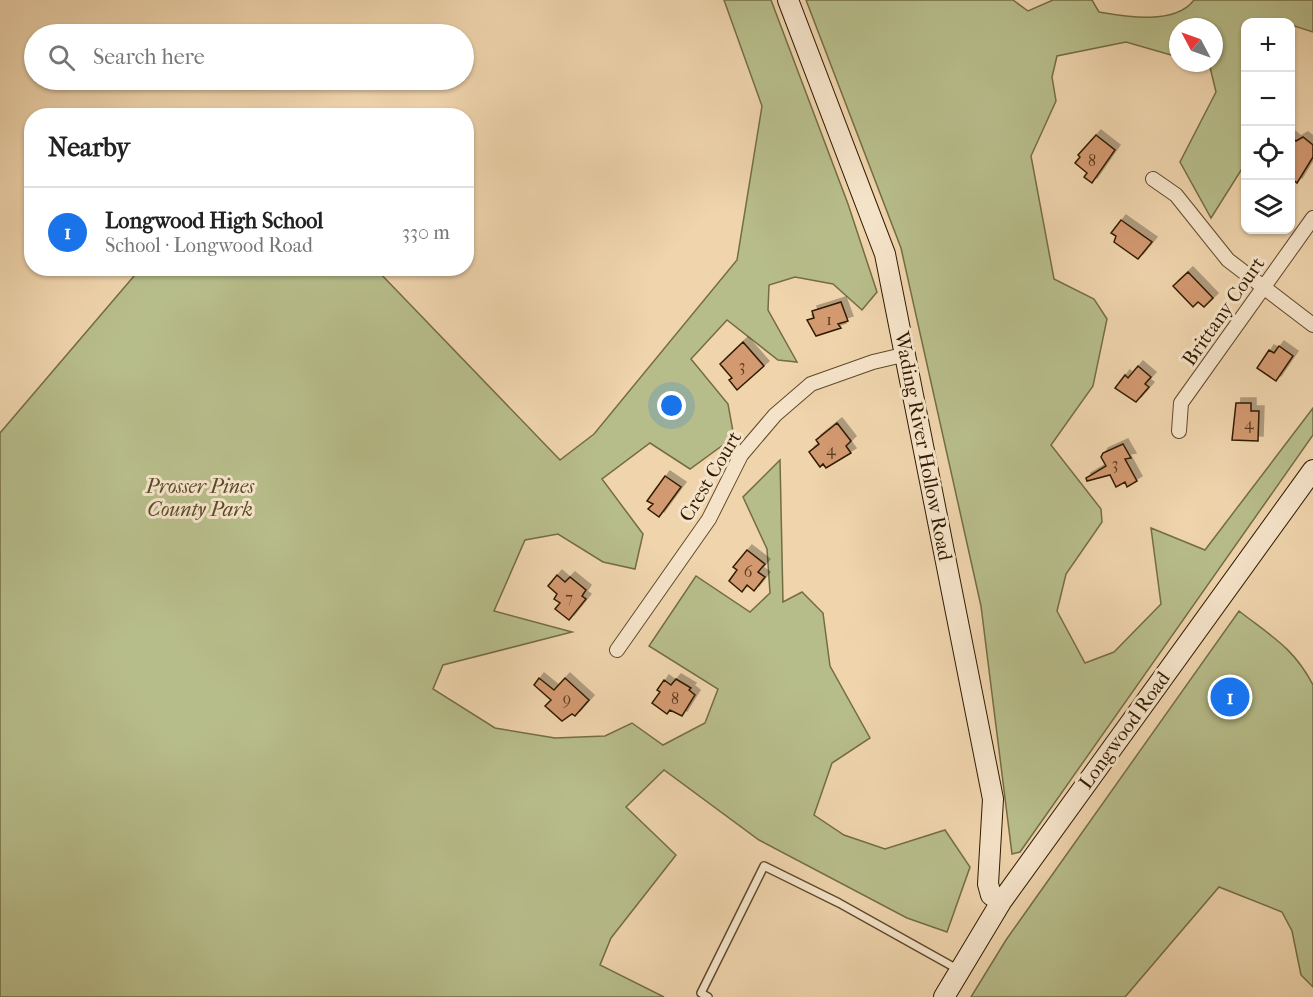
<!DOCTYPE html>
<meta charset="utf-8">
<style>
:root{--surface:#fff;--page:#f6f6f6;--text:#222;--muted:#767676;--line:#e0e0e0;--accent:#1a73e8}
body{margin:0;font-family:"IM FELL French Canon",serif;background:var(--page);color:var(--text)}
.controls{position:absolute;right:18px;top:18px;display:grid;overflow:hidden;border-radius:12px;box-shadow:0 2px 4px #0004}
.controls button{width:54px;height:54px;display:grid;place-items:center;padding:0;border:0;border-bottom:2px solid var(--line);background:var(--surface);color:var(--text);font:30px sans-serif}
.compass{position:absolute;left:1169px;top:18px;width:54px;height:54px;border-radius:50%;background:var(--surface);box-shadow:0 2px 4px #0004;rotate:311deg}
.you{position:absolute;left:672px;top:406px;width:21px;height:21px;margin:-15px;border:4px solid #fff;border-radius:50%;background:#1a73e8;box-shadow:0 0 0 9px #1a73e833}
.badge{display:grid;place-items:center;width:39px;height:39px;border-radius:50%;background:var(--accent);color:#fff;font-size:20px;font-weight:700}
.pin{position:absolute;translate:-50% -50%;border:3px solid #fff;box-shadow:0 2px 6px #0006}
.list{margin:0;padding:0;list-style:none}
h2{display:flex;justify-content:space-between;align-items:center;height:78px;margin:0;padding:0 24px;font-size:26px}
h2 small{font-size:20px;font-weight:400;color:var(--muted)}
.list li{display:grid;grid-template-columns:39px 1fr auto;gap:18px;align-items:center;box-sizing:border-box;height:90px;padding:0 24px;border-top:2px solid var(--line)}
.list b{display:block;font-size:22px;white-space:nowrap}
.list p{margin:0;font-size:20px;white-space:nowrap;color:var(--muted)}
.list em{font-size:20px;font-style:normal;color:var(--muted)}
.icon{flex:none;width:33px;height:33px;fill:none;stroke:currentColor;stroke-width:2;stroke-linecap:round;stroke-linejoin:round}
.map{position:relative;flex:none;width:1313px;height:997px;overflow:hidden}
.search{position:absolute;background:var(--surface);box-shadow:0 2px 4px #0004;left:24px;top:24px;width:450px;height:66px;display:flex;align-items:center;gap:15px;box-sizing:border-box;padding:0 21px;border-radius:33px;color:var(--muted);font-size:22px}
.panel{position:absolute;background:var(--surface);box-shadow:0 2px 4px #0004;left:24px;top:108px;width:450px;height:168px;border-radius:24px}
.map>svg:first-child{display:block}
.green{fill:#b7bd8a;stroke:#746c45;stroke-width:1.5}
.building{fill:#d39971;stroke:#311b00;stroke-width:1.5;filter:url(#shadow)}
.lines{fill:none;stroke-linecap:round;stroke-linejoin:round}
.lane-casing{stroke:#60492b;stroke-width:10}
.street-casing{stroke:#60492b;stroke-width:16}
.secondary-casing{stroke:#311b00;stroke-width:22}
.lane{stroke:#f5e3c9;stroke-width:7}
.street{stroke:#f5e3c9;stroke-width:14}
.secondary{stroke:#f5e3c9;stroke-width:20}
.labels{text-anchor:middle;stroke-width:6;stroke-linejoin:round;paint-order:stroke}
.number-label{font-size:16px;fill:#5a3a1c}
.street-label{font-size:20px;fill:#311b00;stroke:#f5e3c9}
.park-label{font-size:20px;font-style:italic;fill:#594c29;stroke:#f5e3c9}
</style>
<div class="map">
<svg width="1313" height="997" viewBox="0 0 1313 997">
<defs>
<filter id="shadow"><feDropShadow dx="5" dy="-5" stdDeviation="0" flood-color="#0004"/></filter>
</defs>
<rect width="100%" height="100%" fill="#efd4ac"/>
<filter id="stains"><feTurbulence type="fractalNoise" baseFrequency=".00333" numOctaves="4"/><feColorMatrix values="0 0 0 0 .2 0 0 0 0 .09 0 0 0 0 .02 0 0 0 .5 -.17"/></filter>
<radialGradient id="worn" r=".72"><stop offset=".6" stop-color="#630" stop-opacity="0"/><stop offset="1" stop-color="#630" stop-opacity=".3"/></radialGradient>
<!-- green -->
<path class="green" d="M724,0H771L848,204L877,292L862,310L833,284L795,277L769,285L768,310L797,362L778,360L727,320L691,359L728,404L734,437L690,469L650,443L602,479L643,534L635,569L603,562L558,534L525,540L494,611L572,632L443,665L433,689L495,728L555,738L605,736L632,723L663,745L705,723L718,689L649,646L696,576L750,612L770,593L767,549L743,497L780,460L783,602L802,592L823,613L830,666L870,738L832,763L814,815L844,835L885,849L945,830L970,867L947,932L907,918L759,840L664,770L626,807L676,855L611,938L600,965L664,997H0V433L140,269L375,268L560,460L594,434L737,260L762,106Z
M806,0H1013L1028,11L1053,0H1092L1099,12C1127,17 1175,25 1194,0H1313V32L1291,25L1290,22H1246L1245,164L1211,218L1180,162L1216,92L1210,67L1198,63H1214V27H1178V57L1126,42L1057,56L1052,77L1056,101L1031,156L1054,279L1094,299L1107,319L1093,386L1051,445L1101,509L1102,522L1066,574L1057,611L1085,663L1114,652L1161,604L1151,528L1205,550L1313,408V435L1020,852L1012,854L981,606L901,248Z
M1239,611C1271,636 1294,648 1313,685V987L1301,975L1292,931L1282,912L1219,887L1125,997H971L1006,940Z"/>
<!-- building -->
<path class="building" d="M1096,135L1115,150L1092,183L1084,177L1087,173L1075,163L1080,157L1078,155Z
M1290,136L1296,141L1303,137L1313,145V157L1297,183L1290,177Z
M1121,220L1152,242L1138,259L1114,242L1116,236L1111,233Z
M1188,272L1213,298L1204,307L1198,302L1193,307L1173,286Z
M841,302L848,321L838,324L841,328L816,336L807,320L814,318L812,311Z
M743,342L764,366L737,390L729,380L732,378L720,364Z
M1279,346L1293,356L1276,381L1257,368L1269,350L1274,353Z
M1138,366L1151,377L1145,384L1149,387L1136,402L1115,388L1125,375L1128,378Z
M1236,403H1251V411H1259L1258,441L1232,440Z
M837,423L851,441L846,446L851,453L826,468L823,464L820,467L809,452L819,444L816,440Z
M1123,444L1131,458L1125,459L1137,481L1127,487L1125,482L1116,487L1110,475L1087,481L1086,478L1106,466L1101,457L1103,453Z
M665,476L681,487L659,517L648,509L653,504L647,501Z
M747,550L765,564L758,572L765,577L754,591L747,585L742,592L729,581L737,570L733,567Z
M557,575L565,582L570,577L586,590L582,596L586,599L569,620L555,609L560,603L554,599L557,594L548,586Z
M539,678L554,690L565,678L589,700L575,716L572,714L562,721L545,706L551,700L534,685Z
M676,679L691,688L689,690L695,695L682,716L670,710L667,714L652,703L660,692L657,690L664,680L671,685Z"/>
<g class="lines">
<!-- lane casing -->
<g class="lane-casing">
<path id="lane" d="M708,997L701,993L764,866L839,903L959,970"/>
</g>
<!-- street casing -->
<g class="street-casing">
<path id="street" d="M1153,179L1176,195L1228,260L1313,325
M1179,431L1181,403L1313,218
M617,650L709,519L741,455L775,415L811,384L873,362L907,354"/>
</g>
<!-- secondary casing -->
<g class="secondary-casing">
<path id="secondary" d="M788,0L885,254L993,799L988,884L991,895L1001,902
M944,997L1001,902L1313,470"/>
</g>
<!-- lane -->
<use href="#lane" class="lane"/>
<!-- street -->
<use href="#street" class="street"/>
<!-- secondary -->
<use href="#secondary" class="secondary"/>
</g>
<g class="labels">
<!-- number labels -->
<g class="number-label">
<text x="1092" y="166">8</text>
<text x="829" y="325">1</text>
<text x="742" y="371">3</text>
<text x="1249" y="429">4</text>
<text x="831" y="455">4</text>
<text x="1115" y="469">3</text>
<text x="748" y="577">6</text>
<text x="569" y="603">7</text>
<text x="567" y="704">9</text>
<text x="675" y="704">8</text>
</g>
<!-- street labels -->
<g class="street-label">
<text transform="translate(1223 311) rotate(-55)" y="7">Brittany Court</text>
<text transform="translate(924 446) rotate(79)" y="7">Wading River Hollow Road</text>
<text transform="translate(710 476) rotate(-59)" y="7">Crest Court</text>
<text transform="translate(1124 730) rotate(-54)" y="7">Longwood Road</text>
</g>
<!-- park labels -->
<g class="park-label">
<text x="200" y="493">Prosser Pines<tspan x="200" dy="23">County Park</tspan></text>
</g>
</g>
<rect width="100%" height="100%" filter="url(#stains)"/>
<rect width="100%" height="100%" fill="url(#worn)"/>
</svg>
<div class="controls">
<button>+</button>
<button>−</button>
<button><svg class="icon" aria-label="locate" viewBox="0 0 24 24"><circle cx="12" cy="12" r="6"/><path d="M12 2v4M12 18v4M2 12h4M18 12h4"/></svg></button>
<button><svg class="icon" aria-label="layers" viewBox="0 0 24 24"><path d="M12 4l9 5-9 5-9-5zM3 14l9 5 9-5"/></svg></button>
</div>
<svg class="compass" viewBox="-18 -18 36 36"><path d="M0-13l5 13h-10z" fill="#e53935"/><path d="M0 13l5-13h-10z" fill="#767676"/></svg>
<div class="you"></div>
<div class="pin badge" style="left:1230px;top:697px">1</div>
<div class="search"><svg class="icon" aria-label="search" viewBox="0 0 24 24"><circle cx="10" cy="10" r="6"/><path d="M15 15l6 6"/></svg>Search here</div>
<section class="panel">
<h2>Nearby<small></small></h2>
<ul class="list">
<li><span class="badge">1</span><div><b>Longwood High School</b><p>School · Longwood Road</p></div><em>330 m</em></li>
</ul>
</section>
</div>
